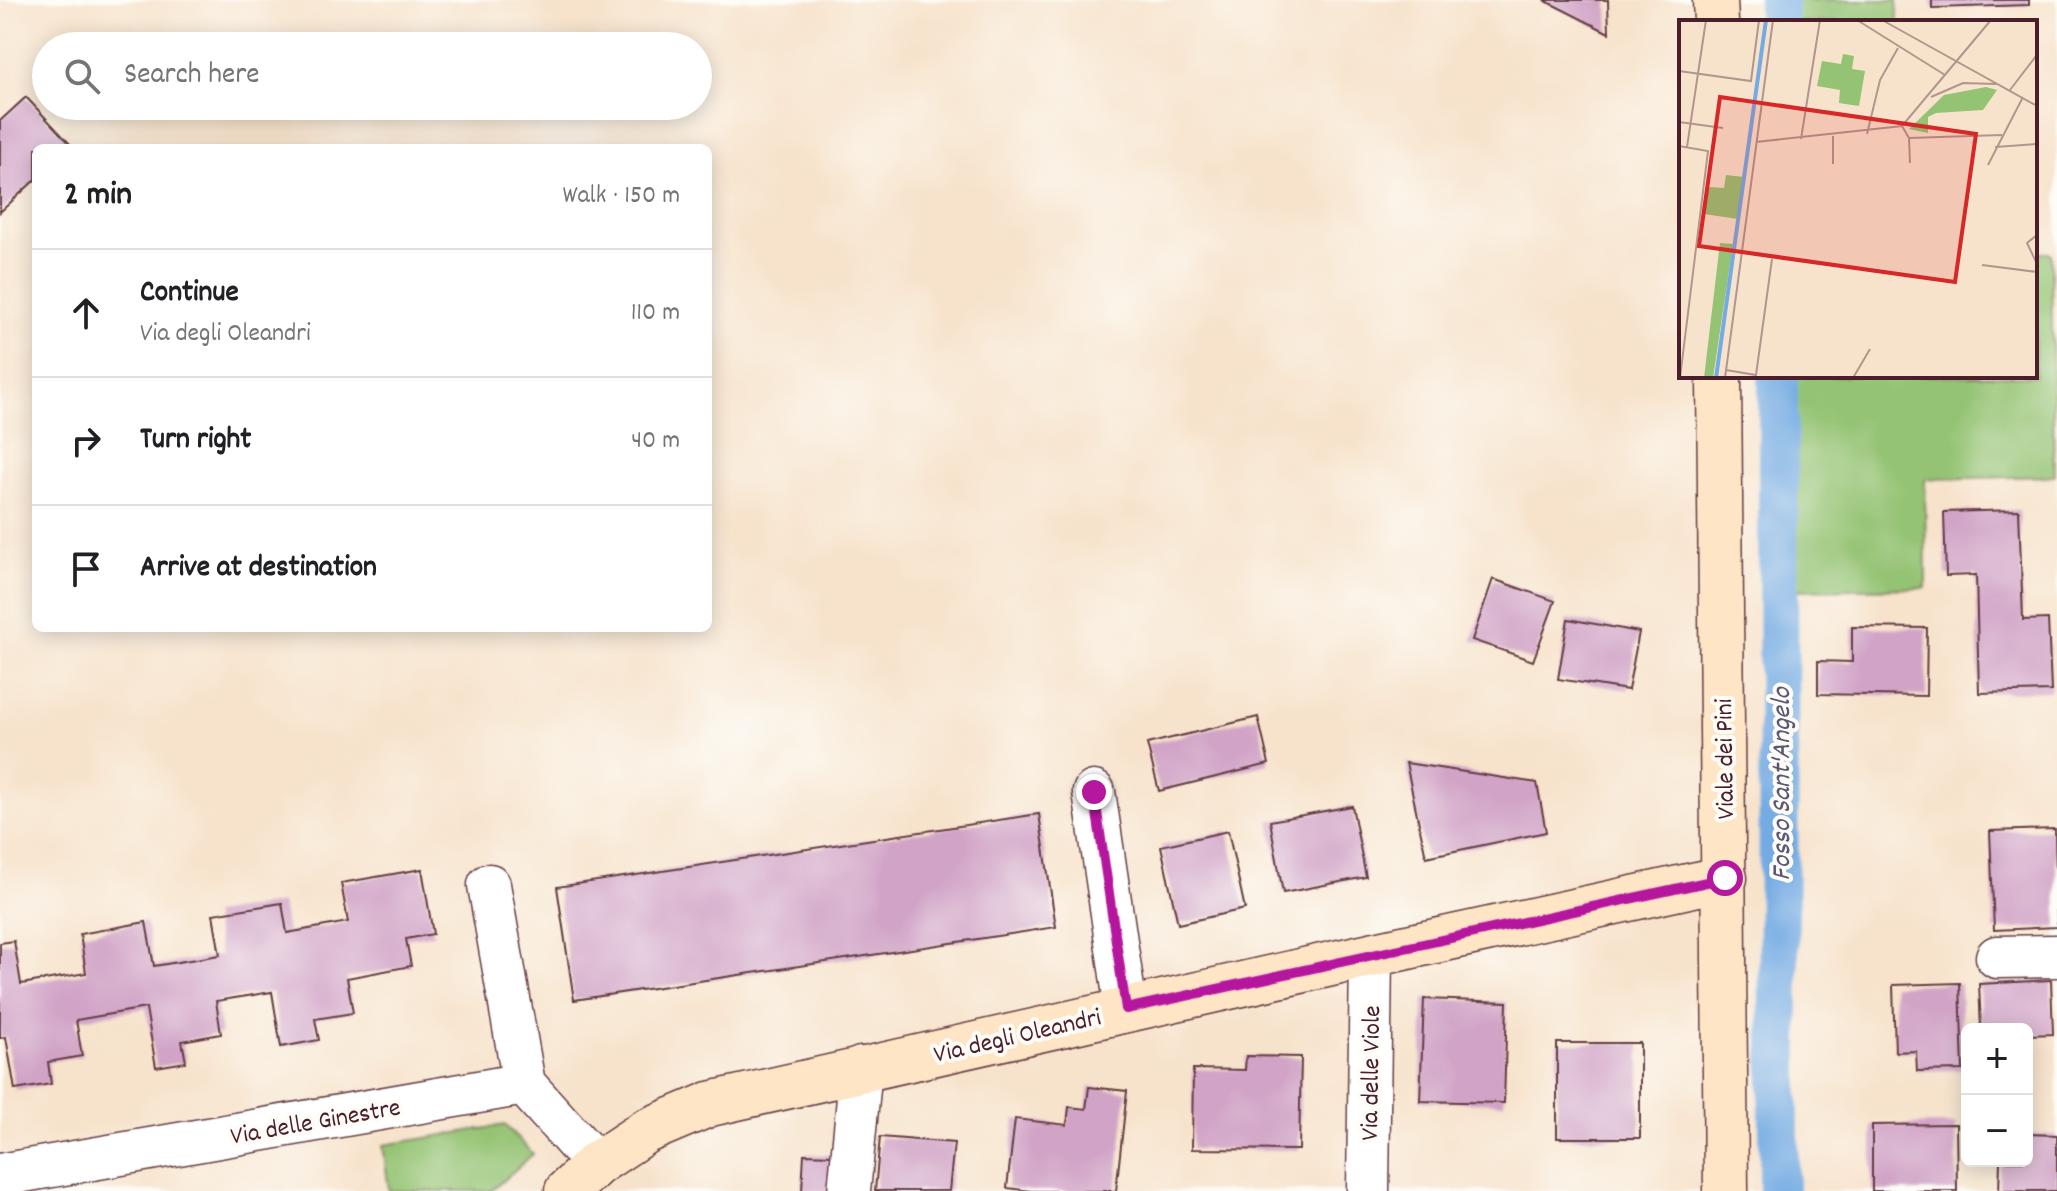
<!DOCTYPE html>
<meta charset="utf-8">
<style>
:root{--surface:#fff;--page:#f2f2f2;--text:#202124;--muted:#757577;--line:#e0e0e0}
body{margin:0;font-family:Dekko,sans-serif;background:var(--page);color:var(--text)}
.controls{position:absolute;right:24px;bottom:24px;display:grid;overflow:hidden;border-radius:12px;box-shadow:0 4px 20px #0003}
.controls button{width:72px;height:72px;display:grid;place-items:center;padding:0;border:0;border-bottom:2px solid var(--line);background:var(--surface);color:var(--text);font:40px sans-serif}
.stop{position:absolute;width:24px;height:24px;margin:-18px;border:6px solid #b5179e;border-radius:50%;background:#fff}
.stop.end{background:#b5179e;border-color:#fff;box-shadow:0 2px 8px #0008}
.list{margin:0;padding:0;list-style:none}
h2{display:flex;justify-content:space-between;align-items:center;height:104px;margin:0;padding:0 32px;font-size:34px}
h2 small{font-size:26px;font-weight:400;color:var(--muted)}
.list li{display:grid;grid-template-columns:52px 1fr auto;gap:24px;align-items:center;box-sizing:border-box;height:128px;padding:0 32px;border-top:2px solid var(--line)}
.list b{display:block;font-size:30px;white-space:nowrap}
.list p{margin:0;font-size:26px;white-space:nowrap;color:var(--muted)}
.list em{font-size:26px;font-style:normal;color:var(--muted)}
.icon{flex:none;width:44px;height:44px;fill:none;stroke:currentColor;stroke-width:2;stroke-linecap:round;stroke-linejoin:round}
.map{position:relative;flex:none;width:2057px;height:1191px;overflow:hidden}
.search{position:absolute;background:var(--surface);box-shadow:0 4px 20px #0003;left:32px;top:32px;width:680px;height:88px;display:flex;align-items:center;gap:20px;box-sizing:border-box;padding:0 28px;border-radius:44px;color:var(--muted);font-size:30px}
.panel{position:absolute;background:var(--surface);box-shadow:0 4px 20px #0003;left:32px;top:144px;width:680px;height:488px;border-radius:12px}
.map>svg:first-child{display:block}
.green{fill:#94c373;stroke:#6f714f;stroke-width:2}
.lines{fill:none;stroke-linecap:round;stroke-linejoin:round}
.canal{stroke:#74abe3;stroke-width:40}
.building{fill:#d1a4c7}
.street-casing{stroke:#643c43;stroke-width:45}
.secondary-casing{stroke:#643c43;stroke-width:47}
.street{stroke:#fff;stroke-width:42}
.secondary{stroke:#fde5c5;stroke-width:44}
.route{stroke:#b5179e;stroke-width:10}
.labels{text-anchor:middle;stroke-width:8;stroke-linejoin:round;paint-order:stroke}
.street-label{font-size:26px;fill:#4a1f2b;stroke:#fdfcf7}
.water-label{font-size:28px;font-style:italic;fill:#5b5775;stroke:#fdfcf7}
.inset-river{fill:none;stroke:#74abe3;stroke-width:4}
.inset-road{fill:none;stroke:#b2958c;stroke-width:2}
.view{fill:#d62828;fill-opacity:0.15;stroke:#d62828;stroke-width:4}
.inset-edge{fill:none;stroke:#4a1f2b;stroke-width:4}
</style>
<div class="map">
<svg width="2057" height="1191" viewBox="0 0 2057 1191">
<rect width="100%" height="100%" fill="#fdfcf7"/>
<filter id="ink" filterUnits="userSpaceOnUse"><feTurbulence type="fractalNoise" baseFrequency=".0125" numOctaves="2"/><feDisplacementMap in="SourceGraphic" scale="16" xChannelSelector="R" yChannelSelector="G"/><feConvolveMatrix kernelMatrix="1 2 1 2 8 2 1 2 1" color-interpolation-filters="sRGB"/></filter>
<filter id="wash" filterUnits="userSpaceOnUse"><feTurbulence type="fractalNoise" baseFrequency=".006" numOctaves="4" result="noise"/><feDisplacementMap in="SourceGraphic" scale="32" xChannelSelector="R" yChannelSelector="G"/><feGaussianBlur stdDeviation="1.8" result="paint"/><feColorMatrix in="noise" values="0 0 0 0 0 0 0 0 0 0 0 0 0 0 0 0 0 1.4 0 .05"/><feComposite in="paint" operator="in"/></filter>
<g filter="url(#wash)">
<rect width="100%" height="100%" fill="#f7e3cc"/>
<!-- green -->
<path class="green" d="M1790,0H1897L1898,22H1790Z
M2035,253H2051L2054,476L1925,479L1926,588L1782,590L1779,376H2035Z
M505,1125L533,1154L491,1191H389L383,1145Z"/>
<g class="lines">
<!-- canal -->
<path class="canal" d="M1778,0V22
M1778,376L1779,1191"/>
</g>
<g id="blocks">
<!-- building -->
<path class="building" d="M1544,0H1608L1609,33Z
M1932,0H2029V5L1932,8Z
M26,97L72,146L69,148H36V179L0,212V121Z
M2019,510L2023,620L2048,619L2051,691L1979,693L1976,575L1946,576L1944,512Z
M1493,579L1555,601L1533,661L1472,640Z
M1568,619L1639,632L1628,690L1558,679Z
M1852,627L1927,628L1926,696L1818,694V661L1852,662Z
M1258,717L1269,764L1159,791L1147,744Z
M1406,763L1537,783L1546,832L1426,857Z
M1352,806L1366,877L1283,893L1270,821Z
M1039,814L1056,927L574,1000L557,887Z
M2055,829L2057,927L1994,930L1990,831Z
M1228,831L1245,909L1178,924L1161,846Z
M422,869L433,934L406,939L411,966L347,978L353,1013L315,1019L319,1040L281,1047L272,992L216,1001L221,1034L182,1041L186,1062L156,1067L146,1008L76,1020L82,1056L48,1062L51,1084L15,1090L6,1037L0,1038V943L14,941L21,984L86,973L80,934L146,922L154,966L220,955L213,914L282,903L287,933L348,922L341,883Z
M2051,980L2053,1034L2027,1035V1029H1981L1979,984Z
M1960,983L1963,1070L1917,1071L1916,1051L1895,1052L1893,985Z
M1424,999L1507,1002L1504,1103L1420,1101Z
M1557,1043H1640V1138H1557Z
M1246,1056L1301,1057L1299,1150L1192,1149L1193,1069L1245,1070Z
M1089,1087L1127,1091L1116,1191H1031L1007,1188L1015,1119L1067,1125L1069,1107L1086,1109Z
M1956,1124L1957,1191H1872V1125Z
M2027,1134L2057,1135V1191H1999L2000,1161H2027Z
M880,1137L954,1143L949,1191H875Z
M804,1154L832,1155L830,1191H802Z"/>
</g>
</g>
<g filter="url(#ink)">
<use href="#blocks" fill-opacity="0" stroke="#643c43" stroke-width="2"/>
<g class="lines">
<!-- street casing -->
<g class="street-casing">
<path id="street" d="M1094,792L1126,1009
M489,885L524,1084
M1997,957L2057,956
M0,1175L524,1084L596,1164
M849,1191L861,1068
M1368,1191L1371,955"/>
</g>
<!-- secondary casing -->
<g class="secondary-casing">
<path id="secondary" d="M1715,0L1716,22
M1719,376L1726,1191
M567,1191L596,1164L646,1131L710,1104L1371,955L1725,878"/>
</g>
<!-- street -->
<use href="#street" class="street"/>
<!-- secondary -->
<use href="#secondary" class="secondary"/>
</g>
</g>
<g class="lines" filter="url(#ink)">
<!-- route -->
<path class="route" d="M1094,792L1126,1009L1725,878"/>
</g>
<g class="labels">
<!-- street labels -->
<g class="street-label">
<text transform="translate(1723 759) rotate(-91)" y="9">Viale dei Pini</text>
<text transform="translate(1017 1034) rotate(-13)" y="9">Via degli Oleandri</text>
<text transform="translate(1369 1073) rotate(-89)" y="9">Via delle Viole</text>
<text transform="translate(315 1120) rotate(-10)" y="9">Via delle Ginestre</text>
</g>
<!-- water labels -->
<g class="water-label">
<text transform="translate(1779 784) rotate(-90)" y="10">Fosso Sant'Angelo</text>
</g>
</g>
<!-- overview -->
<g transform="translate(1679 20)">
<rect width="358" height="358" fill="#f7e3cc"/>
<path d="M164,34L175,36L173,49L186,51L180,86L160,83L161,70L138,66L143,41L162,44ZM307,67L318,70L304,90L257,93L249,97V113L230,109L265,75ZM47,155L65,157L59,199L25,194L29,167L45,168ZM41,223L54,224L34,358H25Z" fill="#94c373"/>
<path class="inset-river" d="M37,358L87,0"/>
<path class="inset-road" d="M178,0L266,55M203,0L358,86M0,51L72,61L80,0M331,70L357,36L358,25M252,77L284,63L317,64M0,102L44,108M223,106L230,118L323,115M188,114L201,60L219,28M154,116V144M230,118L231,143M122,119L141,0M77,122L223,106L312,0M0,126L29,131L1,358M8,127L27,0M316,127L358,124M309,145L344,77M358,215L348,223L358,244M303,245L358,252M47,350L77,355L93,239M46,358L94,0M174,358L191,329"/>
<path class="view" d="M41,77L297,114L276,262L20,226Z"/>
<rect width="358" height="358" class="inset-edge"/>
</g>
</svg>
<div class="controls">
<button>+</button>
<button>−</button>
</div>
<div class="stop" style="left:1725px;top:878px"></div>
<div class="stop end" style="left:1094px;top:792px"></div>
<div class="search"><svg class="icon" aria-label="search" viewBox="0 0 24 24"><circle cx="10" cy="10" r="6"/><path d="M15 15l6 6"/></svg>Search here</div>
<section class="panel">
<h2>2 min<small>Walk · 150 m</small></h2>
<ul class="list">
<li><svg class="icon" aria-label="ahead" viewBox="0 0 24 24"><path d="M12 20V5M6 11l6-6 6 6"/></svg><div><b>Continue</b><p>Via degli Oleandri</p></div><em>110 m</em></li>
<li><svg class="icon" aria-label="right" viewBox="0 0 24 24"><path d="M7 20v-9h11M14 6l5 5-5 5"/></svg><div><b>Turn right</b></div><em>40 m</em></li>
<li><svg class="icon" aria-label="arrive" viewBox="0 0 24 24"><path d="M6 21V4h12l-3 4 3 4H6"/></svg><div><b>Arrive at destination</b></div></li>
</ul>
</section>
</div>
